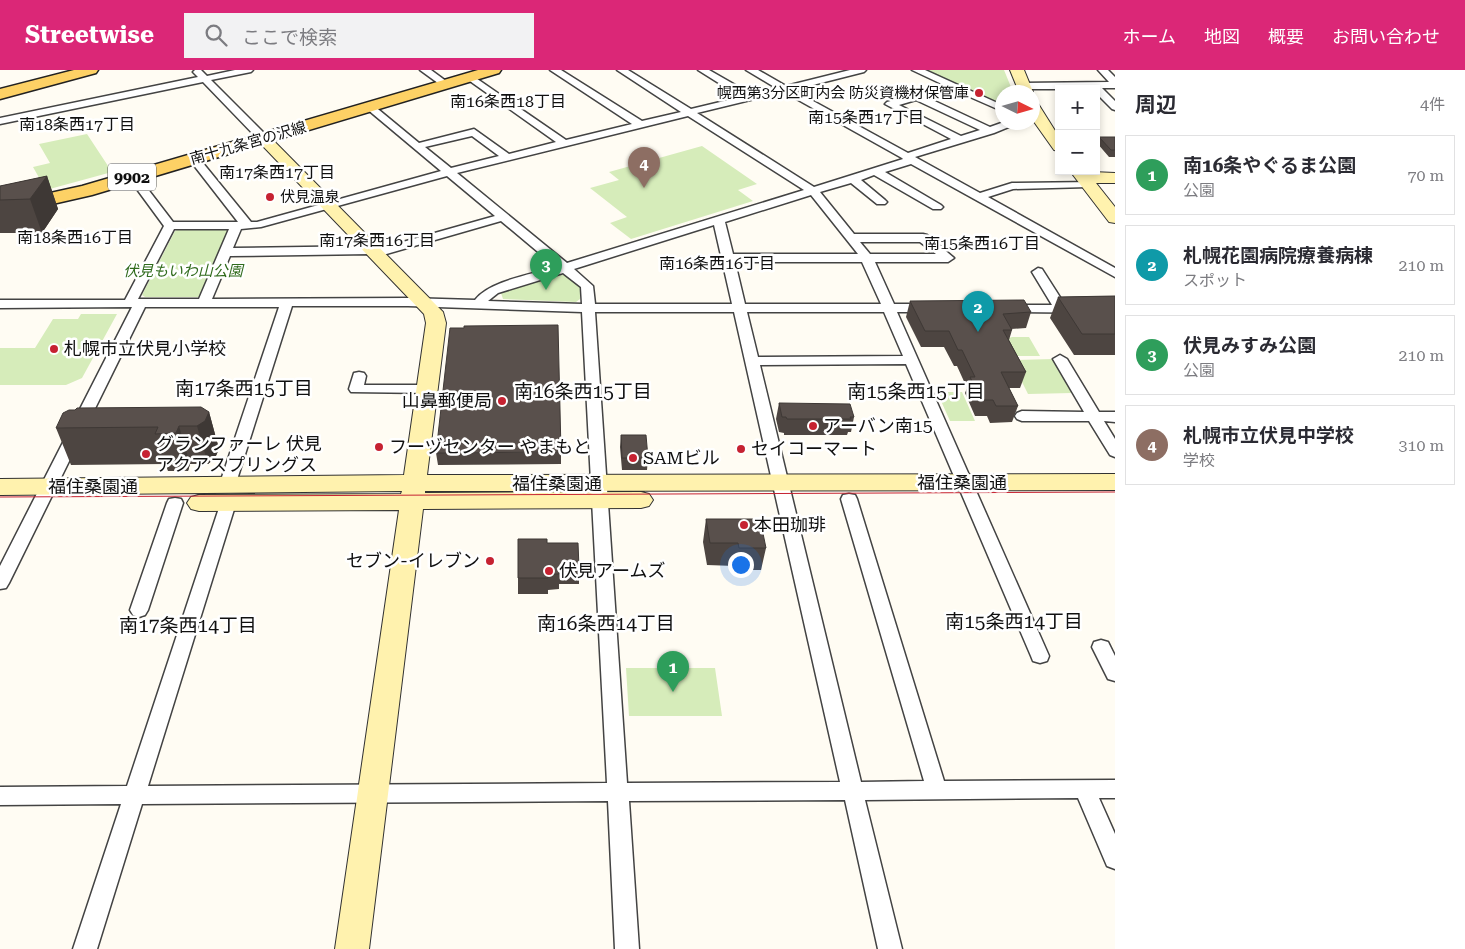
<!DOCTYPE html>
<html lang="ja">
<meta charset="utf-8">
<style>
:root{--surface:#fff;--page:#f2f2f3;--text:#2b2b33;--muted:#7c7c81;--line:#e1e1e2;--accent:#db2777}
body{margin:0;font-family:"Roboto Serif","Noto Sans JP",serif;background:var(--page);color:var(--text)}
.controls{position:absolute;right:15px;top:15px;display:grid;overflow:hidden;border-radius:0px;box-shadow:0 2px 8px #0003}
.controls button{width:45px;height:45px;display:grid;place-items:center;padding:0;border:0;border-bottom:1px solid var(--line);background:var(--surface);color:var(--text);font:25px sans-serif}
.compass{position:absolute;left:995px;top:15px;width:45px;height:45px;border-radius:50%;background:var(--surface);box-shadow:0 2px 8px #0003;rotate:95deg}
.you{position:absolute;left:740px;top:494px;width:18px;height:18px;margin:-12px;border:4px solid #fff;border-radius:50%;background:#1a73e8;box-shadow:0 0 0 8px #1a73e833}
.badge{display:grid;place-items:center;width:32px;height:32px;border-radius:50%;background:var(--accent);color:#fff;font-size:16px;font-weight:700}
.pin{position:absolute;translate:-50% -41px;filter:drop-shadow(0 1px 2px #0008)}
.pin::after{content:'';position:absolute;top:26px;width:18px;height:15px;background:inherit;clip-path:polygon(0 0,100% 0,50% 100%)}
.list{margin:0;padding:0;list-style:none}
h2{display:flex;justify-content:space-between;align-items:center;height:65px;margin:0;padding:0 20px;font-size:21px}
h2 small{font-size:16px;font-weight:400;color:var(--muted)}
.list li{display:grid;grid-template-columns:32px 1fr auto;gap:15px;align-items:center;box-sizing:border-box;height:80px;margin:0 10px 10px;padding:0 10px;border:1px solid var(--line);border-radius:0px}
.list b{display:block;font-size:19px;white-space:nowrap}
.list p{margin:0;font-size:16px;white-space:nowrap;color:var(--muted)}
.list em{font-size:16px;font-style:normal;color:var(--muted)}
.icon{flex:none;width:28px;height:28px;fill:none;stroke:currentColor;stroke-width:2;stroke-linecap:round;stroke-linejoin:round}
.map{position:relative;flex:none;width:1115px;height:879px;overflow:hidden}
header{display:flex;align-items:center;gap:30px;box-sizing:border-box;height:70px;padding:0 25px;background:var(--accent);color:#fff}
header strong{font-size:24px}
nav{display:flex;gap:28px;margin-inline-start:auto;font-size:18px}
.search{width:350px;height:45px;background:var(--page);display:flex;align-items:center;gap:12px;box-sizing:border-box;padding:0 18px;border-radius:0px;color:var(--muted);font-size:19px}
main{display:flex}
aside{flex:1;background:var(--surface)}
.map>svg:first-child{display:block}
.green{fill:#d6ecba}
.lines{fill:none;stroke-linecap:round;stroke-linejoin:round}
.street-casing{stroke:#434343;stroke-width:3}
.secondary-casing{stroke:#323232;stroke-width:2}
.primary-casing{stroke:#212121;stroke-width:3}
.street{fill:#fff;fill-rule:evenodd}
.secondary{fill:#fff2ae;fill-rule:evenodd}
.primary{fill:#fdd165;fill-rule:evenodd}
.tram{stroke:#c62231;stroke-width:1}
.wall{fill:#4d4541}
.shaded-wall{fill:#3e3835}
.building{fill:#59504c;stroke:#3e3835}
.poi-dot{fill:#c62231;stroke:#fff;stroke-width:2}
.labels{text-anchor:middle;stroke-width:5;stroke-linejoin:round;paint-order:stroke}
.far-poi-label{font-size:15px;fill:#101010;stroke:#fff;text-anchor:end}
.far-street-label{font-size:15px;fill:#101010;stroke:#fff}
.far-park-label{font-size:15px;font-style:italic;fill:#306b1d;stroke:#fff}
.far-neighbourhood-label{font-size:16px;fill:#101010;stroke:#fff}
.shield{fill:#fff;stroke:#585858;stroke-width:1}
.shield-label{font-size:16px;font-weight:bold;fill:#101010}
.poi-label{font-size:18px;fill:#101010;stroke:#fff;text-anchor:start}
.street-label{font-size:18px;fill:#101010;stroke:#fff}
.neighbourhood-label{font-size:19px;fill:#101010;stroke:#fff}
</style>
<header>
<strong>Streetwise</strong>
<div class="search"><svg class="icon" aria-label="search" viewBox="0 0 24 24"><circle cx="10" cy="10" r="6"/><path d="M15 15l6 6"/></svg>ここで検索</div>
<nav><a>ホーム</a><a>地図</a><a>概要</a><a>お問い合わせ</a></nav>
</header>
<main>
<div class="map">
<svg width="1115" height="879" viewBox="0 0 1115 879">
<rect width="100%" height="100%" fill="#fffcf3"/>
<!-- green -->
<path class="green" d="M926,0H1004L1013,22H1002V34Z
M87,64L112,102L46,120L33,97L50,93L39,74Z
M702,76L757,114L738,120L753,131L631,169L610,153L627,147L590,118L619,110L609,102Z
M179,159H225L228,161L199,227H145L142,225L175,161Z
M560,205H566L580,216V229L576,232L503,229L501,223Z
M81,244H117L82,308L66,315H0V278H35L53,249H78Z
M1012,267H1029L1040,286H1013L1006,273H1010L1009,268Z
M1053,289L1072,323L1028,324L1011,290Z
M937,322H962L975,351H950Z
M626,598H715L722,646H629Z"/>
<g class="lines">
<!-- street casing -->
<g class="street-casing">
<path id="street" d="M195,0H201L207,6L235,0H253L251,2L211,10L267,66L268,68L267,70H259L203,12L0,54V48L198,7L193,2Z
M420,0H431L450,14L445,17L442,16Z
M550,0H561L642,51L681,42L617,0H628L691,39L741,27L698,0H709L751,24L776,18L746,0H758L786,16L850,0H866L864,2L793,20L908,83L951,69L885,34L887,32L946,16L912,0H925L1002,35V41L954,20L926,27L990,57L1004,52H1021L994,63L915,87L980,123L1012,113L1092,112L1093,114L1088,117L1013,119L988,127L1115,198V207L911,94L885,102L941,135L943,137L941,139H933L874,105L861,110L885,130L887,132L885,134H877L851,113L820,122L854,164H923L927,165L954,188L948,192H875L894,234H930L936,238L930,242H897L1049,586L1047,591L1040,593L1033,591L1031,586L906,294L760,295L861,712L924,711L841,429L843,425L849,424L855,425L857,429L944,711L1115,710V728H1099L1115,764V799L1107,796L1078,728L865,730L902,879H878L845,730L629,731L639,879H615L608,731L142,734L97,879H73L121,734L0,735V717L127,716L222,429L228,428L234,429L236,433L148,716L607,713L582,242L408,236H292L235,416L233,420L227,421L221,420L219,416L279,237H145L9,513L6,518L0,519V496L132,237L0,238V230H125L164,156L128,107L129,105H137L173,152H238L189,89L190,87H198L251,152H257L441,101L367,39V35H373L419,73L474,59L509,84L556,72L467,9V5L470,4L566,70L632,54ZM784,22L902,88L903,89L814,117L697,43ZM916,30L980,60L961,66L899,35ZM688,46L804,120L567,193L457,103ZM472,66L499,86L451,98L425,77ZM447,106L495,146L378,179L373,176L233,178L241,159L261,157ZM811,125L858,184H733L725,152ZM501,151L556,197C533,204 489,211 475,230L408,228L212,229L230,186L370,184L376,187ZM714,155L732,234H595L593,216L574,199ZM174,159H229L199,229H138ZM860,172H920L936,184H870ZM735,192H862L881,234H745ZM563,203L581,217L582,234L488,231L498,223ZM595,242H734L840,712L627,713ZM747,242H884L903,286L758,287Z
M1098,0H1108L1115,7V18H1102L1115,31V40L1112,39L1096,23V19H1023L1018,16L1023,13L1109,12Z
M1038,198L1042,199L1065,235H1115V243L1002,242L1000,239L1002,236L1007,235H1052L1032,202Z
M1060,285L1067,289L1099,342H1115V352L1104,351L1115,369V387L1110,385L1089,351H1022L1017,349L1015,346L1017,343L1022,341L1084,342L1053,289Z
M359,302L364,303L366,306L364,315H428L433,316L435,319L433,322L428,323L351,322L349,319L354,303Z
M175,428L181,429L183,433L148,540L145,545L139,547L133,545L130,540L167,433L169,429Z
M1101,570L1108,572L1115,586V611L1108,609L1092,577L1094,572Z"/>
</g>
<!-- secondary casing -->
<g class="secondary-casing">
<path id="secondary" d="M1010,0H1024L1033,22L1032,23L1019,22Z
M1032,31L1037,32L1059,67V81L1054,80L1032,49Z
M263,64L268,65L443,242L446,253L427,405L1115,404V420L425,421V423L641,422L649,424L653,430L649,436L641,438L423,439L369,879H335L399,440L199,441L191,439L187,433L191,427L199,425L401,424L402,421L0,425V409L404,405L426,253L424,244L258,71L256,68L258,65Z
M1070,101L1115,103V113H1096L1115,137V153L1109,152Z"/>
</g>
<!-- primary casing -->
<g class="primary-casing">
<path id="primary" d="M74,0H98L96,3L0,29V19Z
M478,0H501L499,3L92,125L0,146V134L82,116Z"/>
</g>
<!-- street -->
<use href="#street" class="street"/>
<!-- secondary -->
<use href="#secondary" class="secondary"/>
<!-- primary -->
<use href="#primary" class="primary"/>
<!-- tram -->
<path class="tram" d="M0,427L1115,422"/>
</g>
<!-- wall -->
<path class="wall" d="M1099,67H1115V87H1109L1097,73Z
M47,106L58,139L42,163H0V116Z
M1115,226V285H1074L1050,248L1058,227Z
M910,231L1031,242L1026,258L1011,259L1012,260L1009,270L1026,302L1020,318H1009L1018,336L1012,352L990,353L987,346H975L965,323L967,318L957,296H954L944,277H921L906,247Z
M779,333L854,347L851,362H848L847,365H784V363L779,362L776,349Z
M209,342L219,379L215,388L208,394H190L188,401H168L165,394L71,395L56,358Z
M621,365L648,388L647,400H622L620,377Z
M561,382V394L438,395L436,383Z
M706,449L766,478L761,500H735V496L707,495L703,472Z
M547,473L579,498V514H559V519L548,520V524H518V508Z"/>
<!-- shaded-wall -->
<path class="shaded-wall" d="M47,106L58,139L42,163L30,129Z
M209,342L219,379L215,388L208,394L197,356Z
M179,356L190,394L188,401L176,363Z"/>
<!-- building -->
<path class="building" d="M1099,67H1115V80H1111Z
M47,106L30,129L0,130V116Z
M1115,226V264H1082L1058,227Z
M1024,230L1031,242L1003,244L1012,260H1003L1026,302H1001L1018,336H996L993,330H981L970,307H975L962,280H958L949,261H925L910,231Z
M558,255L561,382L436,383L450,258H464V256Z
M779,333L850,334L854,347H850L851,349H787L786,347H782Z
M201,337L209,342L205,351L197,356H179L176,363L155,364L158,357L56,358L63,343L69,340H75L77,338Z
M621,365H646L648,388H622Z
M706,449H760L766,478H739L738,473H710Z
M518,469H547V473H578L579,498H558L559,504H548V508H518Z"/>
<!-- markers -->
<g class="poi-dot">
<circle cx="979" cy="23" r="5"/>
<circle cx="270" cy="127" r="5"/>
<circle cx="54" cy="279" r="5"/>
<circle cx="502" cy="331" r="5"/>
<circle cx="813" cy="356" r="5"/>
<circle cx="379" cy="377" r="5"/>
<circle cx="741" cy="379" r="5"/>
<circle cx="146" cy="384" r="5"/>
<circle cx="633" cy="388" r="5"/>
<circle cx="744" cy="455" r="5"/>
<circle cx="490" cy="491" r="5"/>
<circle cx="549" cy="501" r="5"/>
</g>
<g class="labels">
<!-- far-poi labels -->
<g class="far-poi-label">
<text x="969" y="28">幌西第3分区町内会 防災資機材保管庫</text>
<text x="280" y="132" text-anchor="start">伏見温泉</text>
</g>
<!-- far-street labels -->
<g class="far-street-label">
<text transform="translate(248 73) rotate(-16)" y="5">南十九条宮の沢線</text>
</g>
<!-- far-park labels -->
<g class="far-park-label">
<text x="183" y="206">伏見もいわ山公園</text>
</g>
<!-- far-neighbourhood labels -->
<g class="far-neighbourhood-label">
<text x="508" y="37">南16条西18丁目</text>
<text x="866" y="53">南15条西17丁目</text>
<text x="77" y="60">南18条西17丁目</text>
<text x="277" y="108">南17条西17丁目</text>
<text x="75" y="173">南18条西16丁目</text>
<text x="377" y="176">南17条西16丁目</text>
<text x="982" y="179">南15条西16丁目</text>
<text x="717" y="199">南16条西16丁目</text>
</g>
<!-- shield labels -->
<rect class="shield" x="108" y="93.5" width="48" height="27" rx="4"/>
<g class="shield-label">
<text x="132" y="113">9902</text>
</g>
<!-- poi labels -->
<g class="poi-label">
<text x="64" y="285">札幌市立伏見小学校</text>
<text x="492" y="337" text-anchor="end">山鼻郵便局</text>
<text x="823" y="362">アーバン南15</text>
<text x="156" y="380">グランファーレ 伏見<tspan x="156" dy="21">アクアスプリングス</tspan></text>
<text x="389" y="383">フーヅセンター やまもと</text>
<text x="751" y="385">セイコーマート</text>
<text x="643" y="394">SAMビル</text>
<text x="754" y="461">本田珈琲</text>
<text x="480" y="497" text-anchor="end">セブン-イレブン</text>
<text x="559" y="507">伏見アームズ</text>
</g>
<!-- street labels -->
<g class="street-label">
<text x="962" y="419">福住桑園通</text>
<text x="557" y="420">福住桑園通</text>
<text x="93" y="423">福住桑園通</text>
</g>
<!-- neighbourhood labels -->
<g class="neighbourhood-label">
<text x="244" y="325">南17条西15丁目</text>
<text x="583" y="328">南16条西15丁目</text>
<text x="916" y="328">南15条西15丁目</text>
<text x="1014" y="558">南15条西14丁目</text>
<text x="606" y="560">南16条西14丁目</text>
<text x="188" y="562">南17条西14丁目</text>
</g>
</g>
</svg>
<div class="controls">
<button>+</button>
<button>−</button>
</div>
<svg class="compass" viewBox="-18 -18 36 36"><path d="M0-13l5 13h-10z" fill="#e53935"/><path d="M0 13l5-13h-10z" fill="#7c7c81"/></svg>
<div class="you"></div>
<div class="pin badge" style="left:673px;top:622px;background:#2e9e5b">1</div>
<div class="pin badge" style="left:978px;top:262px;background:#0f9aa8">2</div>
<div class="pin badge" style="left:546px;top:220px;background:#2e9e5b">3</div>
<div class="pin badge" style="left:644px;top:118px;background:#8d6e63">4</div>
</div>
<aside>
<h2>周辺<small>4件</small></h2>
<ul class="list">
<li><span class="badge" style="background:#2e9e5b">1</span><div><b>南16条やぐるま公園</b><p>公園</p></div><em>70 m</em></li>
<li><span class="badge" style="background:#0f9aa8">2</span><div><b>札幌花園病院療養病棟</b><p>スポット</p></div><em>210 m</em></li>
<li><span class="badge" style="background:#2e9e5b">3</span><div><b>伏見みすみ公園</b><p>公園</p></div><em>210 m</em></li>
<li><span class="badge" style="background:#8d6e63">4</span><div><b>札幌市立伏見中学校</b><p>学校</p></div><em>310 m</em></li>
</ul>
</aside>
</main>
